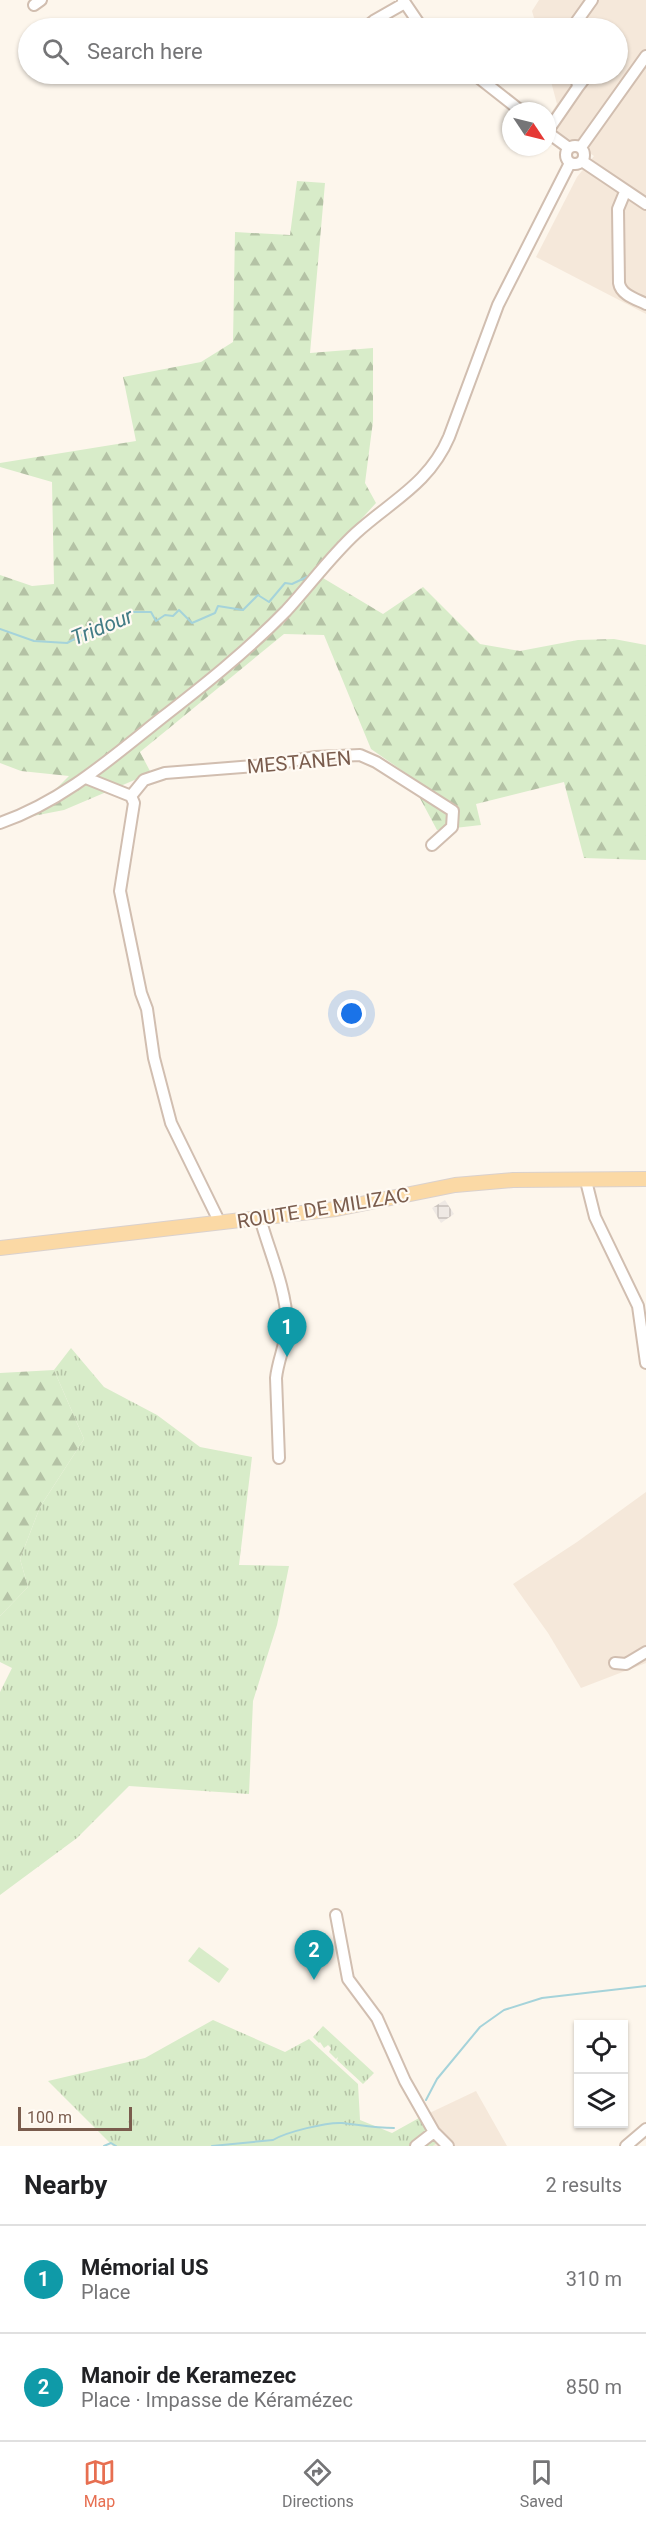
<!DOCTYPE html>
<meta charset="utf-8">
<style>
:root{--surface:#fff;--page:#f2f2f2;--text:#202124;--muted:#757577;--line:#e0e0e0;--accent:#e76f51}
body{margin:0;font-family:Roboto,sans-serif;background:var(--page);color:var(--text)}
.controls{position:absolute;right:18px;bottom:18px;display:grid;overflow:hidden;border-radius:0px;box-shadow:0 2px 4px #0004}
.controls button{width:54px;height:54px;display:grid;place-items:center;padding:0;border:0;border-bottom:2px solid var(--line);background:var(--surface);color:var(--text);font:30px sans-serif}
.compass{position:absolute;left:502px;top:102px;width:54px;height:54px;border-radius:50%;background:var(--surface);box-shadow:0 2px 4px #0004;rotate:125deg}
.scale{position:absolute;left:18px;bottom:15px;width:114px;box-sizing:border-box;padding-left:6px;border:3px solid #7a5c4d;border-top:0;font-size:16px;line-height:21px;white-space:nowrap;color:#7a5c4d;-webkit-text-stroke:4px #fffaf3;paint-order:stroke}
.you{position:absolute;left:352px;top:1014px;width:21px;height:21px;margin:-15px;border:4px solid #fff;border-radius:50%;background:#1a73e8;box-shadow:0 0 0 9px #1a73e833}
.badge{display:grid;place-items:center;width:39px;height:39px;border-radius:50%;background:var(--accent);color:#fff;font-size:20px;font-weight:700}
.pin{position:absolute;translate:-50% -50px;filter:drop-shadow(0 2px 3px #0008)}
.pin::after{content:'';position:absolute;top:32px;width:21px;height:18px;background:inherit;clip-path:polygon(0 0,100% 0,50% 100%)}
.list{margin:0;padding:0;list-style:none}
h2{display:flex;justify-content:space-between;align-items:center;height:78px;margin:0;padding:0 24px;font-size:26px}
h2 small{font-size:20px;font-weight:400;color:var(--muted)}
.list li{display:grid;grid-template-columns:39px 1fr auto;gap:18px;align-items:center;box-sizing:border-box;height:108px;padding:0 24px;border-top:2px solid var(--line)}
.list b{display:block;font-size:22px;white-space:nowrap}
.list p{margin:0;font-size:20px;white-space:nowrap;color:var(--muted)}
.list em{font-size:20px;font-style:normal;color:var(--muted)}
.icon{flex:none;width:33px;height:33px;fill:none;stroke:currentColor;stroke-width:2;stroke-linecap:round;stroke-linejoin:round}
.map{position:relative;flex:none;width:646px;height:2146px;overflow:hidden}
.search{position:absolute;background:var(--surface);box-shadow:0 2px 4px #0004;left:18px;right:18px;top:18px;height:66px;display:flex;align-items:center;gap:15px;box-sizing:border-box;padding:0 21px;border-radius:33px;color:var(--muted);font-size:22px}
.sheet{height:294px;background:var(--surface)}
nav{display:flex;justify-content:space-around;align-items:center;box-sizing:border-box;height:84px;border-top:2px solid var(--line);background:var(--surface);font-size:16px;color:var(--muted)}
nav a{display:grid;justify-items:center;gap:3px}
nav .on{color:var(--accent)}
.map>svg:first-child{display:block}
.residential{fill:#f5e8da}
.industrial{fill:url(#industrial-grid)}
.grass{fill:url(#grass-tufts)}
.forest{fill:url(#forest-firs)}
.pitch{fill:#d8ecc9}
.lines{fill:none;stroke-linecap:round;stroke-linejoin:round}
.stream{stroke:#a5d3da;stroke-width:2}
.minor-casing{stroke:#d1beb0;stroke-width:14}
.major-casing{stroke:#dad1cd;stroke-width:16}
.minor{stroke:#fff;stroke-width:10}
.major{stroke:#fbd9a5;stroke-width:14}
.labels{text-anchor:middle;stroke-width:4.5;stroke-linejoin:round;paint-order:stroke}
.street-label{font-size:20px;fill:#7a5c4d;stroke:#fffaf3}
.water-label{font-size:21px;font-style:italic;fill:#437c86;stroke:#fffaf3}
</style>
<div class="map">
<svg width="646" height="2146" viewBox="0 0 646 2146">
<defs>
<pattern id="industrial-grid" width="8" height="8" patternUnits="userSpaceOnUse" patternTransform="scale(1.5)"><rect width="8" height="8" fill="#efe9e4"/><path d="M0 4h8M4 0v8" fill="none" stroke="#c7c0bb"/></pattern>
<pattern id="grass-tufts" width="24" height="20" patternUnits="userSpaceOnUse" patternTransform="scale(1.5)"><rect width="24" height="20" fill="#d8ecc9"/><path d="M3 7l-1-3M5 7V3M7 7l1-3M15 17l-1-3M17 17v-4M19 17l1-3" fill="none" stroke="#b4c2a5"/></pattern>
<pattern id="forest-firs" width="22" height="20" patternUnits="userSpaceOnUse" patternTransform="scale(1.5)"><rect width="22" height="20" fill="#d8ecc9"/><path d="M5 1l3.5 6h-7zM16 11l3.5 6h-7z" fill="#b4c2a5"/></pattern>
</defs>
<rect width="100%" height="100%" fill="#fdf6ec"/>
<!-- residential -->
<path class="residential" d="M539,0H646V314L536,257L577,177L594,156L547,124V119L557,104L549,74H618V28H537L532,11Z
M646,1492V1663L581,1688L548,1633L513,1584L577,1542Z
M476,2091L507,2146H433L438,2142L419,2118Z"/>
<!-- industrial -->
<path class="industrial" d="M445,1200L454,1214L441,1223L432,1208Z"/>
<!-- grass -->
<path class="grass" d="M71,1348L104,1387L157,1415L200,1447L252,1457L239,1565L289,1566L277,1625L253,1701L249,1794L129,1786L77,1838L0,1895V1692L12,1668L0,1662V1616L28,1587L20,1559L40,1507L84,1439L54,1370Z
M213,2020L285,2052L309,2039L358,2084L360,2120L392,2133L419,2118L438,2142L433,2146H113L48,2081L145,2058Z
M323,2026L374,2073L363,2084L337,2060L338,2057L336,2059L329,2052L331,2048L328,2045L324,2048L320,2042L319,2043L313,2037Z"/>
<!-- forest -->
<path class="forest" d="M297,181L325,183L310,353L373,348V421L365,483L376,503L313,572L383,614L423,587L480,644L520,651L578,640L614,639L646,645V860L584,858L564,782L476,804L481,825L437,830L407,774L371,749L324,635L284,634L140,752L151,773L64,810L28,817L69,776L21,771L0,763V575L32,586L54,584L52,482L0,467V463L136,441L123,377L201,362L233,342L235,232L290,235Z
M54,1370L84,1439L40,1507L20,1559L28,1587L0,1616V1373Z"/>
<!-- pitch -->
<path class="pitch" d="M199,1947L229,1969L219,1983L188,1961Z"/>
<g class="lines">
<!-- stream -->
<path class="stream" d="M0,629L34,641L67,643L114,618L133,612H151L156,621L165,615L173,616L179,610L192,623L215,613L218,606L243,610L258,595L269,602L285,583L292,584L311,575
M426,2100L437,2079L480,2027L504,2010L542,1998L646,1986
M104,2146L111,2143L116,2146
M212,2146L273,2140C286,2132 327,2122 342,2123C360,2125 376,2128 394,2128"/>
<!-- minor casing -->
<g class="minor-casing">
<path id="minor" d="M403,0L422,28
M34,5L41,0
M365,28L375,20L405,3
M572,28L592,0
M474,74L521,111
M578,87L588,74
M547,132L578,87L576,74
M547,132L569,148
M566 155a9 9 0 1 1 18 0a9 9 0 1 1-18 0Z
M581,147L646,56
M582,161L646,204
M625,192L618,209L619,283C621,295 636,299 646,304
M86,778L131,796L134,803L120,891L141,993L147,1009L154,1058L171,1123L220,1223
M131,796L144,780L165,773L267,765L316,757L360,755L376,762L453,811L452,827L432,845
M0,823C61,802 109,760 159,720C203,686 247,651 286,611C310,585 330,557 356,533C391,501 429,484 449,437L498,305L570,163
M586,1181L595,1217L638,1306L646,1363
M260,1218C269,1251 286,1288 287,1323C287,1342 278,1359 276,1378L279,1458
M615,1663L626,1664L646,1652
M336,1915L348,1979L377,2018L405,2081L434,2132L448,2146
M416,2146L434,2132
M626,2146L646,2129"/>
</g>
<!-- major casing -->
<g class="major-casing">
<path id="major" d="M0,1248L336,1209L455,1185L513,1180L646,1179"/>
</g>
<!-- minor -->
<use href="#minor" class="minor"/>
<!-- major -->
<use href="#major" class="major"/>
</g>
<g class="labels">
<!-- street labels -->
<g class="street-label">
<text transform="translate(299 762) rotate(-5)" y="7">MESTANEN</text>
<text transform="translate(323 1208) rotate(-9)" y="7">ROUTE DE MILIZAC</text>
</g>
<!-- water labels -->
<g class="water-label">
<text transform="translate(102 627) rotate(-22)" y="7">Tridour</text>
</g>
</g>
</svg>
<div class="controls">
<button><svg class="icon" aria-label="locate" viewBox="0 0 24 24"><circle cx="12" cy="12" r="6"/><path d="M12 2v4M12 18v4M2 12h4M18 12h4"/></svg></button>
<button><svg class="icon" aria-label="layers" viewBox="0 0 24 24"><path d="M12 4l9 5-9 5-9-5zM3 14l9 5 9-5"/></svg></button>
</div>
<svg class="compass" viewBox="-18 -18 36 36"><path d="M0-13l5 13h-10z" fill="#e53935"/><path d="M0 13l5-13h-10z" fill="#757577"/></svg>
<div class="scale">100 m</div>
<div class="you"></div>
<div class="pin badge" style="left:287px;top:1357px;background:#0f9aa8">1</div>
<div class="pin badge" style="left:314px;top:1980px;background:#0f9aa8">2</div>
<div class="search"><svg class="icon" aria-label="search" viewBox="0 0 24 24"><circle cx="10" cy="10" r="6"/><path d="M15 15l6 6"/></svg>Search here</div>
</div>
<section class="sheet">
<h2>Nearby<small>2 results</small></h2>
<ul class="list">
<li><span class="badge" style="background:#0f9aa8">1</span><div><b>Mémorial US</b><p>Place</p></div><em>310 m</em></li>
<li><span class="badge" style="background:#0f9aa8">2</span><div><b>Manoir de Keramezec</b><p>Place · Impasse de Kéramézec</p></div><em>850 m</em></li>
</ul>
</section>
<nav>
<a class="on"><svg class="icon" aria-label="map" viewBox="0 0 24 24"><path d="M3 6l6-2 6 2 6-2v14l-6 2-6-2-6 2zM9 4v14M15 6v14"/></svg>Map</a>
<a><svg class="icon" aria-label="directions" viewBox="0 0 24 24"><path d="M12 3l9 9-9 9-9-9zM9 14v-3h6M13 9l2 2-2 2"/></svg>Directions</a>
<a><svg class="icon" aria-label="saved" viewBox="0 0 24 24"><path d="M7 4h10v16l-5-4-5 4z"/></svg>Saved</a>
</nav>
